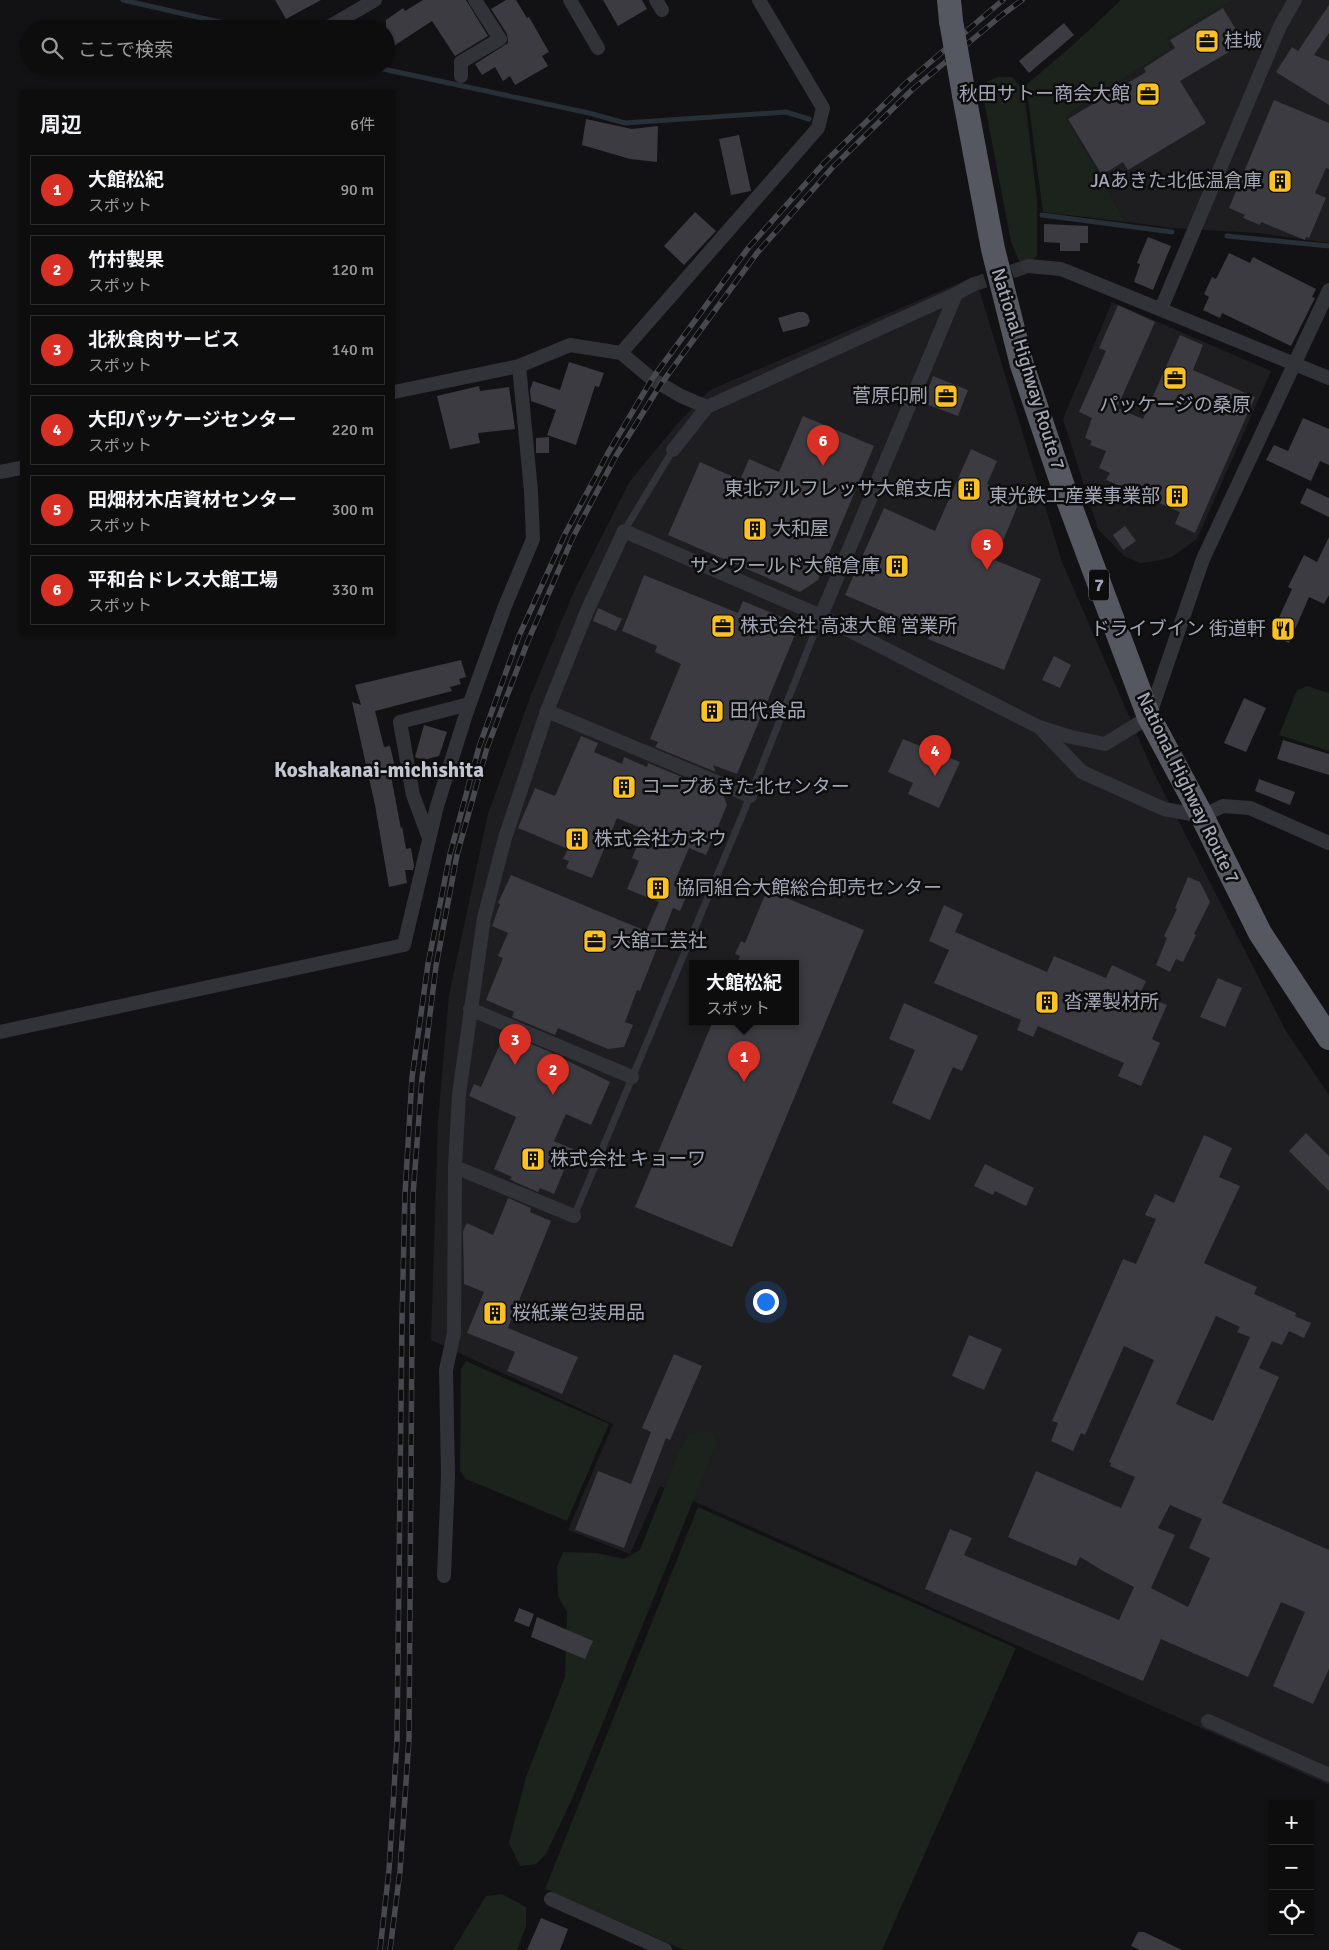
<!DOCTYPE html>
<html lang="ja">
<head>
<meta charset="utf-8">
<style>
  :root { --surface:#0e0d0e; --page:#1c1b1c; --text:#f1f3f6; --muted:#9b9c9e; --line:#2e2d2e; --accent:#d93025 }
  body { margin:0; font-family:Signika,"Noto Sans JP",sans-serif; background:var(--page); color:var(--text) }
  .controls { position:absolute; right:15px; bottom:15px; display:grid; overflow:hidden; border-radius:0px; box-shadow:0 1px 4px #0004 }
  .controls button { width:45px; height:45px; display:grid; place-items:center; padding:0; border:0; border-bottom:1px solid var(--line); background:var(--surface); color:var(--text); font:25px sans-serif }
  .you { position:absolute; left:765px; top:1301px; width:18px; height:18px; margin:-12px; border:4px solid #fff; border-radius:50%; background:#1a73e8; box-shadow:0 0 0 8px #1a73e833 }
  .badge { display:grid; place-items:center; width:32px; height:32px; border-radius:50%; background:var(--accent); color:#fff; font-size:16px; font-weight:700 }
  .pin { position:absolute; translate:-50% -41px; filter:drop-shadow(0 1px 2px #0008) }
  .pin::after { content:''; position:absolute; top:26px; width:18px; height:15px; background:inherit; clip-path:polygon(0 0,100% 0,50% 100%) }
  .popup { position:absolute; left:689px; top:960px; width:110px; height:65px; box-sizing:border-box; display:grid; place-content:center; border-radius:0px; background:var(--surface); filter:drop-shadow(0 1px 4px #0005); font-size:16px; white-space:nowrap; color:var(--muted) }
  .popup b { font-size:19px; color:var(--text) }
  .popup::after { content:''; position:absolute; left:50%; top:100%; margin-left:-10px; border:10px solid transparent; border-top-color:var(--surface) }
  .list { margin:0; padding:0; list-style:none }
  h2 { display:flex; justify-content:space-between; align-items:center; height:65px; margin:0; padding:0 20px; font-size:21px }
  h2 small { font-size:16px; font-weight:400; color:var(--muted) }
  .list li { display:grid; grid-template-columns:32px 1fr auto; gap:15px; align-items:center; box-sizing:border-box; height:70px; margin:0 10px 10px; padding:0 10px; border:1px solid var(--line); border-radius:0px }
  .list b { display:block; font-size:19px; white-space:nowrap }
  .list p { margin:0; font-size:16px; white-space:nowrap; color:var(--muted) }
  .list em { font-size:16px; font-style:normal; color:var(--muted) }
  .icon { flex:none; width:28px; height:28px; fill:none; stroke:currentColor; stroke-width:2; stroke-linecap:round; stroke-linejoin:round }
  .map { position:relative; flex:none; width:1329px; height:1950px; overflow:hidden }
  .search { position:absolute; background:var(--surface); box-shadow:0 1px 4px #0004; left:20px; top:20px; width:375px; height:55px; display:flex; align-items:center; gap:12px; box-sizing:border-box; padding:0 18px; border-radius:28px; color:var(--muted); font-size:19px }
  .panel { position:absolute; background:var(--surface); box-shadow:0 1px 4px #0004; left:20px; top:90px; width:375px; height:545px; border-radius:0px }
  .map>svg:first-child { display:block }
  .built { fill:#1e1d20; fill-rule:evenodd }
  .green { fill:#1c231d }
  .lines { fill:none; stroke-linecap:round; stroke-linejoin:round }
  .stream { stroke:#272f37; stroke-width:5 }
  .building { fill:#3c3b41; fill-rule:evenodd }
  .minor-tunnel { stroke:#2f2f33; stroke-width:14; stroke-dasharray:14 7; stroke-linecap:butt }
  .service { stroke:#323338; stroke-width:7 }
  .minor { stroke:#323338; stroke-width:14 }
  .trunk { stroke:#565861; stroke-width:24 }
  .rail-casing { stroke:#47494f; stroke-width:5.5 }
  .rail { stroke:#0d0d0e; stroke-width:4; stroke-dasharray:11; stroke-linecap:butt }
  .trunk-bridge { stroke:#565861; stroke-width:24 }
  .labels { text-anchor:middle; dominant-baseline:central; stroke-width:5; stroke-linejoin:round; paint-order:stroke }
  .shield { fill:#0d0d0e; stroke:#757883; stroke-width:1 }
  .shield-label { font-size:18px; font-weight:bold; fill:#a2a6b5 }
  .poi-label { font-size:19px; fill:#a2a6b5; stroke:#0d0d0e; text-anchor:start }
  .street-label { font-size:19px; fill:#a2a6b5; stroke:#0d0d0e }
  .quarter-label { font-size:21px; font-weight:bold; fill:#c3c6d0; stroke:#0d0d0e }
</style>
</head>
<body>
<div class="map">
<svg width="1329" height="1950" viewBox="0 0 1329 1950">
  <rect width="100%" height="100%" fill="#121113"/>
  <g class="built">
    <polygon points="1233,0 1329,0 1329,243 1257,233 1172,228 1126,222 1065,116 1171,48 1165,39"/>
    <path d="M975,276L1062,562L1152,769L1286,1031L1329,1095V1785L660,1486L630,1554L568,1530L613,1424L431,1340L438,1120L449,995L488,814L532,692L575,589L630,481L678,423L710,390ZM693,963H795V1021H693Z"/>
    <polygon points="1112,302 1271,371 1197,539 1172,557 1156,561 1140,563 1124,556 1098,529 1063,419"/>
  </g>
  <g class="green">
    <polygon points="1121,0 1233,0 1166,39 1171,48 1065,116 1126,222 1043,212 1026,85 1073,45"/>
    <polygon points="998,77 1012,77 1024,91 1037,200 1037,256 1031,261 1019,261 1011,242 982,90 988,81"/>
    <polygon points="1307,686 1329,693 1329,751 1279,735 1297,690"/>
    <polygon points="466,1361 609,1424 567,1521 466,1479 460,1471 461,1369"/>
    <polygon points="698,1432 712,1432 717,1442 572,1799 546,1854 536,1864 520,1866 509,1843 526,1777 565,1677 567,1612 558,1596 557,1567 563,1552 597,1553 624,1559 640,1550 680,1449 688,1435"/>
    <polygon points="698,1507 1016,1648 882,1950 684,1950 545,1889"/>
    <polygon points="502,1894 526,1907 526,1926 517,1950 453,1950 486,1896"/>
  </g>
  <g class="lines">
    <g class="stream">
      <polyline points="123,0 250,29"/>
      <polyline points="369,66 589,113 625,123 786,112 809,119"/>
      <polyline points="1042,215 1172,232"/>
      <polyline points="1227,236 1329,246"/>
    </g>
  </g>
  <g class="building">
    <polygon points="275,0 321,0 286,19"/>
    <polygon points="423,0 466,0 488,36 455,56 432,21 386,51 386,20 403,8 405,11"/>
    <polygon points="506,0 516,0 527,18 529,17 549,52 542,56 548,66 515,85 510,76 503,81 495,67 482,75 475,64 508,43 507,34 491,9"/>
    <polygon points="603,0 642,0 647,9 618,26"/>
    <polygon points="1329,5 1329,33 1314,55 1329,61 1329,105 1276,72 1292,47 1298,51"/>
    <polygon points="1223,8 1244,43 1180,81 1206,123 1128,170 1123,162 1102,175 1068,119 1146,72 1144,68 1175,48 1170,40"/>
    <polygon points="1064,23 1074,35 1029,73 1019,61"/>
    <polygon points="1274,100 1329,123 1329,169 1326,168 1315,193 1326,198 1309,238 1306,237 1305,240 1261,222 1260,225 1243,218 1245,215 1229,208"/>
    <polygon points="586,119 632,129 658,126 657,162 630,159 582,145"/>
    <polygon points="739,135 751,191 731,195 719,139"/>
    <polygon points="695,212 716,231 684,265 664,246"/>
    <polygon points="1044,224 1088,226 1088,243 1080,243 1080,251 1060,251 1060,243 1044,242"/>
    <polygon points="1148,237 1171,246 1153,290 1134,282 1140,264 1137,263"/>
    <polygon points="1229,253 1250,263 1253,257 1316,289 1312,297 1315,298 1291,346 1222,313 1220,318 1203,310 1209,297 1204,294 1212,277 1216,279"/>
    <polygon points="1118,305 1155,322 1117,408 1143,419 1180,335 1203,345 1193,370 1255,397 1195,533 1175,524 1180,512 1106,480 1110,473 1099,468 1106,451 1090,445 1092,441 1085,438 1092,418 1079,412 1106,351 1099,348"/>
    <polygon points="798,312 804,312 808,315 810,321 807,326 783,332 778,318"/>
    <polygon points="569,362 604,373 599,387 595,386 576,445 547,435 556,410 531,401 530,390 533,381 560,390"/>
    <polygon points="933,376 968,390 958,416 923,403"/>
    <polygon points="479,386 480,391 509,387 515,429 478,433 480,443 450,449 437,396"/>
    <polygon points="803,416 874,446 818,580 800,592 668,535 700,462 740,480 749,459 779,472"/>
    <polygon points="1303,418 1329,429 1329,465 1320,461 1311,481 1266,460 1274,445 1288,451"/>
    <polygon points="549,437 549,453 536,453 536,438"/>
    <polygon points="971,449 997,461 987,484 1014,495 1017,507 995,560 1041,579 1004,670 928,639 931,632 845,595 884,508 935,531"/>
    <polygon points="1307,488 1329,498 1329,517 1300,503"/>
    <polygon points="1125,526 1136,541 1123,550 1113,535"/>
    <polygon points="1329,537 1329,595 1324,604 1309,597 1289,643 1271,635 1292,589 1288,587 1304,555 1317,562"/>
    <polygon points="644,575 738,613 743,601 794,622 797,630 737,774 713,765 716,772 655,747 658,742 650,739 681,664 655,652 657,646 622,631"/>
    <polygon points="598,608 622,619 616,631 593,621"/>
    <polygon points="1054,656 1071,665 1060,688 1042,680"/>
    <polygon points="461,660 466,677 459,679 461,684 450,687 452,691 375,711 384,747 390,746 395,767 389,765 401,829 402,826 406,849 411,848 414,866 413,870 405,870 407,883 389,887 375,805 352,702 361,705 355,685"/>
    <polygon points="1244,698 1266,708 1246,752 1224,743"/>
    <polygon points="424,725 447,732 439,756 424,760 415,757"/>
    <polygon points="581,736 598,743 594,752 622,764 624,757 647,767 648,763 723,794 727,805 706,855 689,848 675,881 690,888 680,911 673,908 640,991 637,990 625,1022 633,1025 624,1047 608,1049 558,1028 555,1035 512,1017 514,1012 486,1000 503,958 498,956 508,933 492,926 500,904 498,903 511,875 646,931 659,902 627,889 639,861 632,858 644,829 617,818 592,878 566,868 569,861 563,859 568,849 518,828 535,788 555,796"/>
    <polygon points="903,739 960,762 939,808 908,794 913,783 888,772"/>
    <polygon points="1283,740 1329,754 1329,775 1277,759"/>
    <polygon points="1259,779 1295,792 1290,805 1255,791"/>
    <polygon points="1188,877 1200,882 1210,902 1194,934 1196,935 1183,962 1176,959 1170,972 1156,965 1167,938 1164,936 1177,909 1175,908"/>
    <polygon points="767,890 864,930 732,1247 635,1207 713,1021 795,1021 795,963 737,963 740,956 735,954 741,941 745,943"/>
    <polygon points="944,905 963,914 955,932 1047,972 1054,956 1106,978 1112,965 1146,981 1140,994 1167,1005 1152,1039 1160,1043 1141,1086 1118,1076 1124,1063 1038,1026 1033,1037 1017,1030 1021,1020 934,983 949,950 929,941"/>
    <polygon points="1218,978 1242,988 1225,1027 1200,1017"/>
    <polygon points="904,1003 978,1036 962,1071 953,1067 930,1120 892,1103 915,1050 889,1039"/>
    <polygon points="505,1033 548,1051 610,1082 591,1125 566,1114 554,1141 573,1149 554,1194 540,1188 538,1192 515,1182 510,1179 512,1177 494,1169 516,1117 469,1096 474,1084 481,1087"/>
    <polygon points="1306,1133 1329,1156 1329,1191 1289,1151"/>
    <path d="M1204,1135L1232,1148L1219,1177L1240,1186L1204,1263L1257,1287L1254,1294L1296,1313L1295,1316L1311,1323L1304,1338L1289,1331L1282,1345L1272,1341L1259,1368L1279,1377L1222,1503L1329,1550V1669L1313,1704L1273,1686L1305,1612L1281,1602L1248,1677L1161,1639L1143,1681L925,1589L950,1529L972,1538L964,1555L1119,1620L1134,1587L1103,1571L1080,1557L1076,1566L1008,1537L1036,1471L1121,1508L1135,1477L1110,1466L1111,1463L1109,1462L1154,1360L1124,1346L1085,1435L1081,1433L1073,1451L1051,1441L1058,1423L1052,1421L1123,1259L1136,1264L1156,1219L1145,1215L1155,1194L1174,1203ZM1216,1316L1240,1327L1237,1332L1250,1337L1213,1421L1176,1404ZM1170,1505L1202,1519L1189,1548L1210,1558L1188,1607L1151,1588L1175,1535L1158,1528Z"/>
    <polygon points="985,1164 1034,1188 1026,1206 995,1191 993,1195 974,1186"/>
    <polygon points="508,1198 531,1208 530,1212 551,1221 508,1328 578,1357 562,1394 507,1371 515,1352 467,1333 484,1292 464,1284 463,1231 467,1223 493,1235"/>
    <polygon points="969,1335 1002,1349 984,1390 952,1376"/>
    <polygon points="674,1354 702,1366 670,1440 666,1438 624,1548 575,1530 598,1471 631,1484 651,1432 642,1428"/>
    <polygon points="519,1608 534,1614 529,1627 514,1621"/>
    <polygon points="537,1617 593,1641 585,1659 531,1637"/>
    <polygon points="541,1918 568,1929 560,1950 527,1950"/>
    <polygon points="1138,1932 1144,1932 1182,1950 1140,1950 1131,1946"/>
  </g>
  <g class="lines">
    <polyline class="minor-tunnel" points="972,285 1028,266"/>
    <g class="service">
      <polyline points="624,531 673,450"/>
      <polyline points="574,1216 742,816 821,616"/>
    </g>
    <g class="minor">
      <polyline points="570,0 598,48"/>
      <polyline points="656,0 662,10"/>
      <polyline points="325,29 375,0"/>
      <polyline points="461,76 461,62 500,39 475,0"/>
      <polyline points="1028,266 1061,269 1329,378"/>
      <polyline points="1161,309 1280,26 1295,0"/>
      <polyline points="621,353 818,128 823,108 759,0"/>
      <polyline points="394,392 519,366 570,345 621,353 652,379 681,396 707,407"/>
      <polyline points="673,450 707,407 956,294 972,285"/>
      <polyline points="0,472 21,468"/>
      <polyline points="821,616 956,294"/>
      <polyline points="547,711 750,796"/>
      <polyline points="1040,728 1082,772 1164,809 1202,816 1223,806 1250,808 1329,843"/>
      <polyline points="429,838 413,795 400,722 469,704"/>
      <polyline points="470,1009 632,1077"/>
      <polyline points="0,1032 404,945 437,806 467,711 505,606 533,539 531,491 519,366"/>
      <polyline points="455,1167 574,1216"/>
      <polyline points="444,1576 448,1475 446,1370 454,1333 455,1167 459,1094 484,918 505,838 547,711 587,611 624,531 821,616 1039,727 1071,737 1105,744 1149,717 1203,559 1329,290"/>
      <polyline points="1208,1721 1329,1775"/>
      <polyline points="551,1899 665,1950"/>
    </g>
    <g class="trunk">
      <polyline points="949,0 951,21"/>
      <polyline points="964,95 993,249 1022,365 1065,492 1149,717 1202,816 1260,933 1329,1038"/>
    </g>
    <g class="rail-casing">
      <g id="rail">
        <polyline points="380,1950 389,1870 397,1741 402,1320 405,1194 412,1078 428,964 450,854 479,747 519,636 565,534 608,453 652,379 749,247 824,163 907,82 1003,0"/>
        <polyline points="390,1950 400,1871 409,1738 413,1195 422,1078 436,966 457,855 487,748 528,641 573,537 616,456 661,384 757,253 833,167 913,89 1002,15 1022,0"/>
      </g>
    </g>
    <use href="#rail" class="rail"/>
    <polyline class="trunk-bridge" points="951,21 964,95"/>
  </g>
  <defs>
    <g id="office-square" transform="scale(1.25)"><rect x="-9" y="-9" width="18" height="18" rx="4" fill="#fbc222" stroke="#0d0d0e"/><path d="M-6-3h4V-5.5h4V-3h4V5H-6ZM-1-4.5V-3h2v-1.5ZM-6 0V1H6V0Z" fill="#111"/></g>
    <g id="building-square" transform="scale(1.25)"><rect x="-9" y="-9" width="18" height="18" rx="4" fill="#fbc222" stroke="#0d0d0e"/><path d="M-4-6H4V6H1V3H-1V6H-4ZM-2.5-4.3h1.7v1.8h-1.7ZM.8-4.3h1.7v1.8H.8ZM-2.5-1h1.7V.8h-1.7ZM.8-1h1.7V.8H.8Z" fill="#111"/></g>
    <g id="restaurant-square" transform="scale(1.25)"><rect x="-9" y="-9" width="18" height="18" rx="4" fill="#fbc222" stroke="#0d0d0e"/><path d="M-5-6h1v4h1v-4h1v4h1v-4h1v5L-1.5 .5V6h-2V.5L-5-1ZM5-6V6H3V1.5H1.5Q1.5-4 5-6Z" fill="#111"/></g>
  </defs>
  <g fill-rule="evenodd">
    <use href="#office-square" x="1207" y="41"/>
    <use href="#office-square" x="1148" y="94"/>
    <use href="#building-square" x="1280" y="181"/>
    <use href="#office-square" x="1175" y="378"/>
    <use href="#office-square" x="946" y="396"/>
    <use href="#building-square" x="969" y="489"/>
    <use href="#building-square" x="1177" y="496"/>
    <use href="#building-square" x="755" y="529"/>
    <use href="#building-square" x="897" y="566"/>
    <use href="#office-square" x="723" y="626"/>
    <use href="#restaurant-square" x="1283" y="629"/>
    <use href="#building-square" x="712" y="711"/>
    <use href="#building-square" x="624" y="787"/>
    <use href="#building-square" x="577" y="839"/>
    <use href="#building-square" x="658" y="888"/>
    <use href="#office-square" x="595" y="941"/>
    <use href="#building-square" x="1047" y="1002"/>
    <use href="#building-square" x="533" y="1159"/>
    <use href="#building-square" x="495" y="1313"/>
  </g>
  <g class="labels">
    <rect class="shield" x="1089" y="569.5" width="20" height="31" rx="4"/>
    <g class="shield-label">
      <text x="1099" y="585">7</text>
    </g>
    <g class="poi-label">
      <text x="1224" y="41">桂城</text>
      <text x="1130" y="94" text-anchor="end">秋田サトー商会大館</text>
      <text x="1262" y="181" text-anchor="end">JAあきた北低温倉庫</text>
      <text x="928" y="396" text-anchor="end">菅原印刷</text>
      <text x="1175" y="405" text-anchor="middle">パッケージの桑原</text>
      <text x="952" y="489" text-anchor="end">東北アルフレッサ大館支店</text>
      <text x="1160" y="496" text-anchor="end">東光鉄工産業事業部</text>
      <text x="772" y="529">大和屋</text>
      <text x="880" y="566" text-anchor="end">サンワールド大館倉庫</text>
      <text x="740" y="626">株式会社 高速大館 営業所</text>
      <text x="1266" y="629" text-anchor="end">ドライブイン 街道軒</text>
      <text x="730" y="711">田代食品</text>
      <text x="642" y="787">コープあきた北センター</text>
      <text x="594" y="839">株式会社カネウ</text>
      <text x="676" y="888">協同組合大館総合卸売センター</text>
      <text x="612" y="941">大舘工芸社</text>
      <text x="1064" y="1002">沓澤製材所</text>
      <text x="550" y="1159">株式会社 キョーワ</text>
      <text x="512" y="1313">桜紙業包装用品</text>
    </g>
    <g class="street-label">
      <text transform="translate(1028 369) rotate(73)">National Highway Route 7</text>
      <text transform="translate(1188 788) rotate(64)">National Highway Route 7</text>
    </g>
    <g class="quarter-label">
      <text x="379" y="770">Koshakanai-michishita</text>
    </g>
  </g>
</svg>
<div class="controls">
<button>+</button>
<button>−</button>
<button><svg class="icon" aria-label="locate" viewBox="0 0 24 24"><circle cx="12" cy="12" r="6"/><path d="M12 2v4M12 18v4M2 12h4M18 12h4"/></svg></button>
</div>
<div class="you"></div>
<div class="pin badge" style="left:744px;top:1082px">1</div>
<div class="popup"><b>大館松紀</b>スポット</div>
<div class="pin badge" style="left:553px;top:1095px">2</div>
<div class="pin badge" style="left:515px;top:1065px">3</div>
<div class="pin badge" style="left:935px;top:776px">4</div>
<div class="pin badge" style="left:987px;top:570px">5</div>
<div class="pin badge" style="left:823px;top:466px">6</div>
<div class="search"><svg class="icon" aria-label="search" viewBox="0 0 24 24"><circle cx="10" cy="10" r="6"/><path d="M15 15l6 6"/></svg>ここで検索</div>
<section class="panel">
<h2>周辺<small>6件</small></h2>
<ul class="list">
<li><span class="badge">1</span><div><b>大館松紀</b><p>スポット</p></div><em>90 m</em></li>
<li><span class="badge">2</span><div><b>竹村製果</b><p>スポット</p></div><em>120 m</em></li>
<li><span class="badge">3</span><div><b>北秋食肉サービス</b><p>スポット</p></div><em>140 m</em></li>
<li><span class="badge">4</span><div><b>大印パッケージセンター</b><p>スポット</p></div><em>220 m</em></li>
<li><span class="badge">5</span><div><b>田畑材木店資材センター</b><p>スポット</p></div><em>300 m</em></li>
<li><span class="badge">6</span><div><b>平和台ドレス大館工場</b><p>スポット</p></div><em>330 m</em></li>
</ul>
</section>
</div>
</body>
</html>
